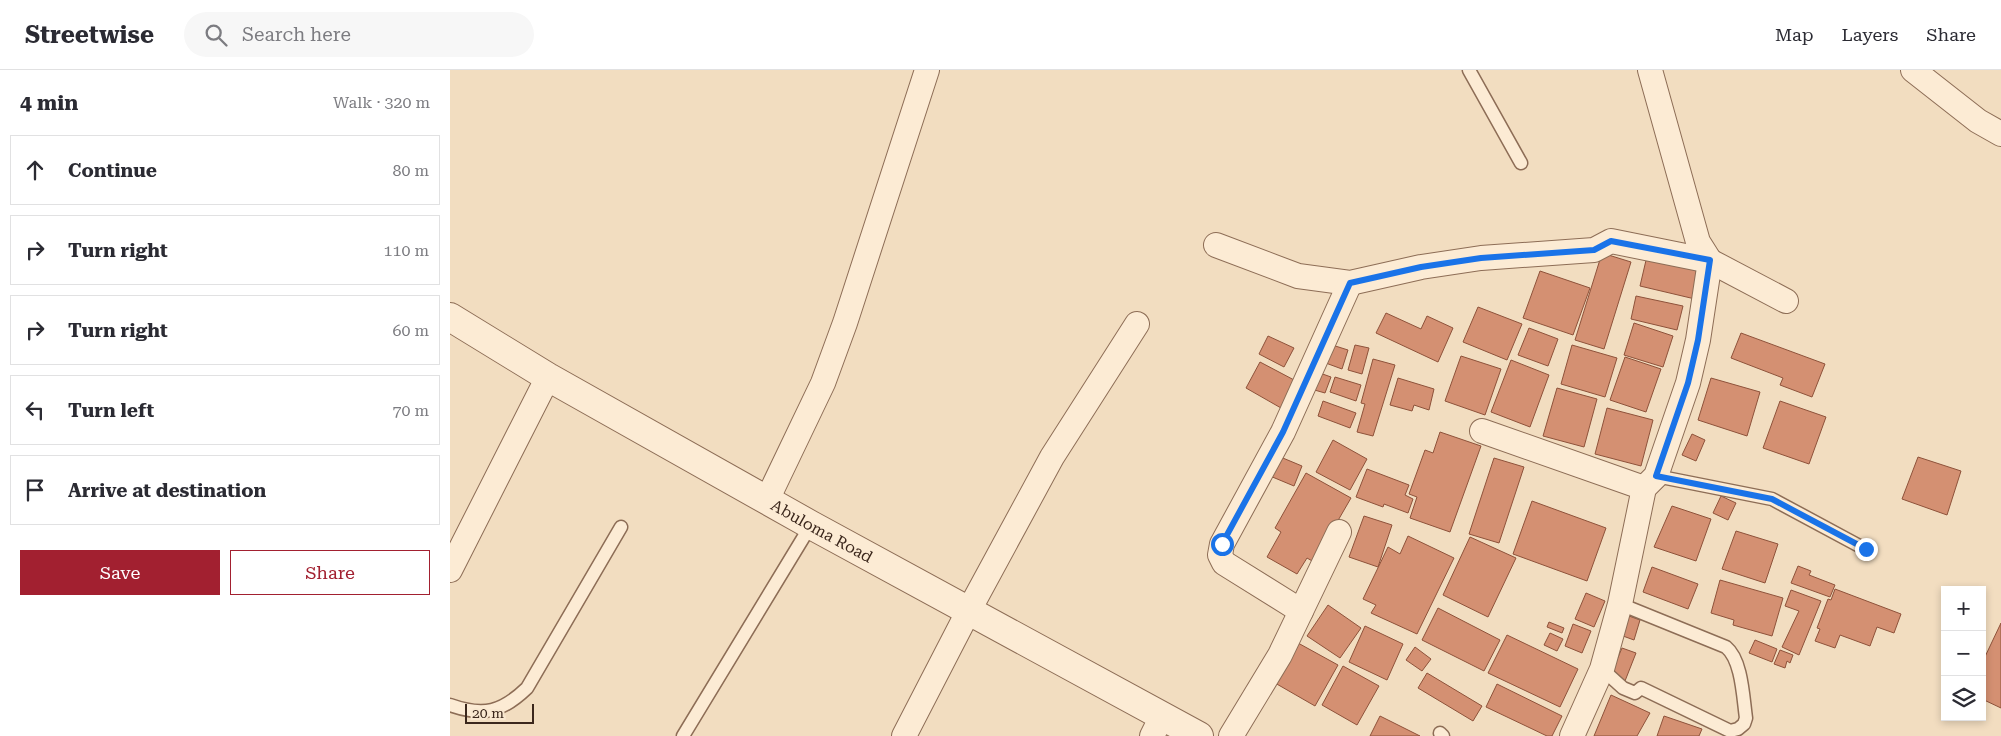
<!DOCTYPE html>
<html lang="en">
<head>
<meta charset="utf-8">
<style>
  :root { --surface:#fff; --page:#f7f7f7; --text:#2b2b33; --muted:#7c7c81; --line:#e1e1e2; --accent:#a22030 }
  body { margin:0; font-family:"Roboto Serif",serif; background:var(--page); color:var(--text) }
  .controls { position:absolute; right:15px; bottom:15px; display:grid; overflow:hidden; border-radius:0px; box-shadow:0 2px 8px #0003 }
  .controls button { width:45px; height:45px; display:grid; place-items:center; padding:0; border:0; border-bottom:1px solid var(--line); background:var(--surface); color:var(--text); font:25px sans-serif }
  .scale { position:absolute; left:15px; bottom:12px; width:69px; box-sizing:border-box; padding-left:5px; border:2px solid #3b271c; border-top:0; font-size:14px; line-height:18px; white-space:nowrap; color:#3b271c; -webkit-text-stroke:4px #f9e8d0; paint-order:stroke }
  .stop { position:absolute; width:15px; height:15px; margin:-11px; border:4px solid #1a73e8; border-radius:50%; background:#fff }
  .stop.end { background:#1a73e8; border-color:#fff; box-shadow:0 1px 5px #0008 }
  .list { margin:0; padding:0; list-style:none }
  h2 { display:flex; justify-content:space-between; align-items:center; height:65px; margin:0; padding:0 20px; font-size:21px }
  h2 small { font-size:16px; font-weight:400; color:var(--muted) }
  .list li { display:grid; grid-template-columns:32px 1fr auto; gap:15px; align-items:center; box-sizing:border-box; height:70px; margin:0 10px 10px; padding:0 10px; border:1px solid var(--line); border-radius:0px }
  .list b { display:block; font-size:19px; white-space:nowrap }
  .list em { font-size:16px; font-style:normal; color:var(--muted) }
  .actions { display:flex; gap:10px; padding:15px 20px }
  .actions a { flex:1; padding:11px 0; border:1px solid var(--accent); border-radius:0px; text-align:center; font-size:18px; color:var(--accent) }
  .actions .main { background:var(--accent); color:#fff }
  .icon { flex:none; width:28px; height:28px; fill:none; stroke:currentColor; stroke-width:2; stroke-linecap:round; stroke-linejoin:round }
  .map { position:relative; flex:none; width:1551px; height:666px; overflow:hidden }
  header { display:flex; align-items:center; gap:30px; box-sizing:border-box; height:70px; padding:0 25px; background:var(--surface); border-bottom:1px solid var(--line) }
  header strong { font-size:24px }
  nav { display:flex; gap:28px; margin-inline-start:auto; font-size:18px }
  .search { width:350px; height:45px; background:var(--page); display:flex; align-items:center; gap:12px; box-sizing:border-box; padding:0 18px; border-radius:28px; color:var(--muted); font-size:19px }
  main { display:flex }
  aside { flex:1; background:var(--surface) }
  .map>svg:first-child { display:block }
  .building { fill:#d49072; stroke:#8e523a }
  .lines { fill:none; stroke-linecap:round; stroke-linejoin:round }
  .service-casing { stroke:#8d6d56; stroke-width:15 }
  .minor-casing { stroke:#8d6d56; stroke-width:26 }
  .tertiary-casing { stroke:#8d6d56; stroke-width:30 }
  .service { stroke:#fcebd4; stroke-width:12 }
  .minor { stroke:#fcebd4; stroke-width:24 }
  .tertiary { stroke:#fcebd4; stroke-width:28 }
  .route { stroke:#1a73e8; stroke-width:6 }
  .labels { text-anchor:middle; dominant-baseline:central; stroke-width:4; stroke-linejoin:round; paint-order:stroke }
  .street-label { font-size:16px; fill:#3b271c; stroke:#f9e8d0 }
</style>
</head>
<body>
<header>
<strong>Streetwise</strong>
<div class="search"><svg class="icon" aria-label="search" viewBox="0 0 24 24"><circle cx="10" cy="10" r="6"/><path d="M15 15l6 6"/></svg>Search here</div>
<nav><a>Map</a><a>Layers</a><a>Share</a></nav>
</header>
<main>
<aside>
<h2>4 min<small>Walk · 320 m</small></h2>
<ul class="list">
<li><svg class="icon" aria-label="ahead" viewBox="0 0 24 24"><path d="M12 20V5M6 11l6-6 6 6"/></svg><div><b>Continue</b></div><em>80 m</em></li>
<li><svg class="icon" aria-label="right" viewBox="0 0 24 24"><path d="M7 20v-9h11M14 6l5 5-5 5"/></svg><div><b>Turn right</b></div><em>110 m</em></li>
<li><svg class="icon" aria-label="right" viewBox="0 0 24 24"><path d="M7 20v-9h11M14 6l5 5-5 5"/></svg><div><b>Turn right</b></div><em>60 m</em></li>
<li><svg class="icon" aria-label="left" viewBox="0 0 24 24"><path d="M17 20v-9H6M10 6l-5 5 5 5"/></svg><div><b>Turn left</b></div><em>70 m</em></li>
<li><svg class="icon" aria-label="arrive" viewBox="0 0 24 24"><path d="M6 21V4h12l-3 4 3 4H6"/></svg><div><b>Arrive at destination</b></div></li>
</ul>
<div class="actions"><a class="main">Save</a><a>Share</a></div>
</aside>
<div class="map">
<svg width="1551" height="666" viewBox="0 0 1551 666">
  <rect width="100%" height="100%" fill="#f2ddc0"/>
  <g class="building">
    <polygon points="1152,183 1181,192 1154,279 1125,270"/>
    <polygon points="1197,186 1252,199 1245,229 1190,216"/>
    <polygon points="1090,201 1140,218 1123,265 1073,248"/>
    <polygon points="1186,226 1233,236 1227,260 1181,249"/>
    <polygon points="1028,237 1072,254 1057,290 1013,272"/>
    <polygon points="936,243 971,259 977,246 1003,258 988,292 926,263"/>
    <polygon points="1184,253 1223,266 1213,297 1174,285"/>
    <polygon points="1079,258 1108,269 1098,296 1068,285"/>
    <polygon points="1291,263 1375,294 1362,327 1330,315 1333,308 1281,288"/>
    <polygon points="818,266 844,278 834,297 809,284"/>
    <polygon points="879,274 898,280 892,299 873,292"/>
    <polygon points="905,275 919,278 912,304 898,300"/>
    <polygon points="1122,275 1167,288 1155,327 1111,314"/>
    <polygon points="1011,286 1051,299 1035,345 995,331"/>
    <polygon points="1175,287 1211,299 1196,342 1160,330"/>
    <polygon points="923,289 945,295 923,366 907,362 915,334 911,333"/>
    <polygon points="1061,290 1099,305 1080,357 1041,342"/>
    <polygon points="810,292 846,311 831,338 796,318"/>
    <polygon points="867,302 881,307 875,323 861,319"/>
    <polygon points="885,307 911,315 906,331 880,322"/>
    <polygon points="948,308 984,319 979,340 964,335 962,341 940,335"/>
    <polygon points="1261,308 1310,322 1297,366 1248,350"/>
    <polygon points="1107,318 1147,329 1134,377 1093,366"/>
    <polygon points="873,331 906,343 900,358 868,346"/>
    <polygon points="1330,331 1376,347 1359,394 1313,378"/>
    <polygon points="1157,338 1203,350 1191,396 1145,384"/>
    <polygon points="990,362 1031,376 1000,462 960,448 967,427 959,424 975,380 983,383"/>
    <polygon points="1242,364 1255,370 1246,391 1232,385"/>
    <polygon points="883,370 917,389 900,420 866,402"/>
    <polygon points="828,386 852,396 844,416 820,406"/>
    <polygon points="1468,387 1511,401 1497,445 1452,429"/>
    <polygon points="1044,388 1074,397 1049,473 1019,464"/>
    <polygon points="917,399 959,415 955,425 963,429 958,443 934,434 933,437 906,427"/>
    <polygon points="856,403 901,428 864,492 857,488 847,504 817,487 831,462 825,458"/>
    <polygon points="1271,426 1286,433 1278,450 1263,443"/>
    <polygon points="1082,431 1156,458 1137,511 1063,484"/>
    <polygon points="1222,436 1261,449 1246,491 1204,477"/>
    <polygon points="914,446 942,455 928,497 899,487"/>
    <polygon points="1286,461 1328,474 1315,513 1272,499"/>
    <polygon points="958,466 1004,488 967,564 921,543 926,535 913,529 938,477 950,484"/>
    <polygon points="1020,467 1066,488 1038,547 993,525"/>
    <polygon points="1348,496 1361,501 1359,505 1385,515 1380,527 1341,513"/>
    <polygon points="1202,497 1248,514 1238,539 1193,522"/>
    <polygon points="1270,510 1333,528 1322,566 1283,555 1284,550 1261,543"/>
    <polygon points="1385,519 1451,544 1444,563 1427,557 1420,576 1390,565 1385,578 1365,571 1370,559 1367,558 1378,529 1381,530"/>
    <polygon points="1341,520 1371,531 1349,585 1332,577 1349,541 1335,536"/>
    <polygon points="1136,523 1155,531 1144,557 1125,549"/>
    <polygon points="878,535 911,558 890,588 857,566"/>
    <polygon points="988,538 1050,570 1034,601 972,570"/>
    <polygon points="1179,546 1190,550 1184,570 1173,566"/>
    <polygon points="1099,552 1114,558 1112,563 1097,557"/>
    <polygon points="1551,553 1551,638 1532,629 1532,593"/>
    <polygon points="1123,554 1141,561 1132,583 1115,576"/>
    <polygon points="915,556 953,574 937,610 899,592"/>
    <polygon points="1100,563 1113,569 1107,581 1094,575"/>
    <polygon points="1057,565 1128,599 1110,637 1038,603"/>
    <polygon points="1305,570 1327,579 1322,592 1299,583"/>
    <polygon points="848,573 888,595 865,636 825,613"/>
    <polygon points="965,577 981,589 972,601 956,590"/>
    <polygon points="1172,578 1186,583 1175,611 1160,606"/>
    <polygon points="1330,580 1343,585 1340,593 1337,591 1335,598 1324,594"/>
    <polygon points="893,596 929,616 907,655 872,635"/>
    <polygon points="977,603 1032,636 1023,651 968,618"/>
    <polygon points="1047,614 1112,646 1102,666 1097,666 1036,637"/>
    <polygon points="1161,625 1200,643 1187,666 1144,666"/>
    <polygon points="930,646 970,666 920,666"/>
    <polygon points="1214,646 1252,659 1249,666 1207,666"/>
  </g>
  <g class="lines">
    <g class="service-casing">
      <g id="service">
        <polyline points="1019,0 1071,93"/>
        <polyline points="1206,406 1322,429 1415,479"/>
        <path d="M1152,599L1173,618L1185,623L1191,618L1280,661L1288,659L1294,654L1296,648C1293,627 1292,590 1276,577L1170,534"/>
        <path d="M0,635C34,647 52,642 77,618L171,457"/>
        <polyline points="990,663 993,666"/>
        <polyline points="233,666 361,455"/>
      </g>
    </g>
    <g class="minor-casing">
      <g id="minor">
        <polyline points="1463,0 1528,51 1551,64"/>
        <polyline points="766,175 848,206 900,213 971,197 1031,188 1144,180 1161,171 1260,191 1336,231"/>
        <polyline points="1032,361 1194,418"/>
        <polyline points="317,430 373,313 395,253 477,0"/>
        <polyline points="0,500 98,307"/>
        <polyline points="851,541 774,493 770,485 772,474 833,362 900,213"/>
        <polyline points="454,666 518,542 602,387 687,254"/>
        <polyline points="702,666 712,646"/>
        <polyline points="781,666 830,585 889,462"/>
        <polyline points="1122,666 1152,599 1170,534 1194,418 1206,406 1238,313 1248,270 1260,191 1248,172 1200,0"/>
      </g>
    </g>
    <g class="tertiary-casing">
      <g id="tertiary">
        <path id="s1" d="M0,247L98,307L361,455L749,666"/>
      </g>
    </g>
    <use href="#service" class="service"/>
    <use href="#minor" class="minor"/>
    <use href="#tertiary" class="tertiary"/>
  </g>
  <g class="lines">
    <polyline class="route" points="772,474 833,362 900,213 971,197 1031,188 1144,180 1161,171 1260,190 1248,270 1238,313 1206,406 1322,429 1416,479"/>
  </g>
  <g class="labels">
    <g class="street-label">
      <text stroke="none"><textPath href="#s1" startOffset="429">Abuloma Road</textPath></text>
    </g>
  </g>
</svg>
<div class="controls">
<button>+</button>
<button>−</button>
<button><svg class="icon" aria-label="layers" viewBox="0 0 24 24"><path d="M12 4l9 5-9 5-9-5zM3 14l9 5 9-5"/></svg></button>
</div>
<div class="scale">20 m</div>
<div class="stop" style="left:772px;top:474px"></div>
<div class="stop end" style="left:1416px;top:479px"></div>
</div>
</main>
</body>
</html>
